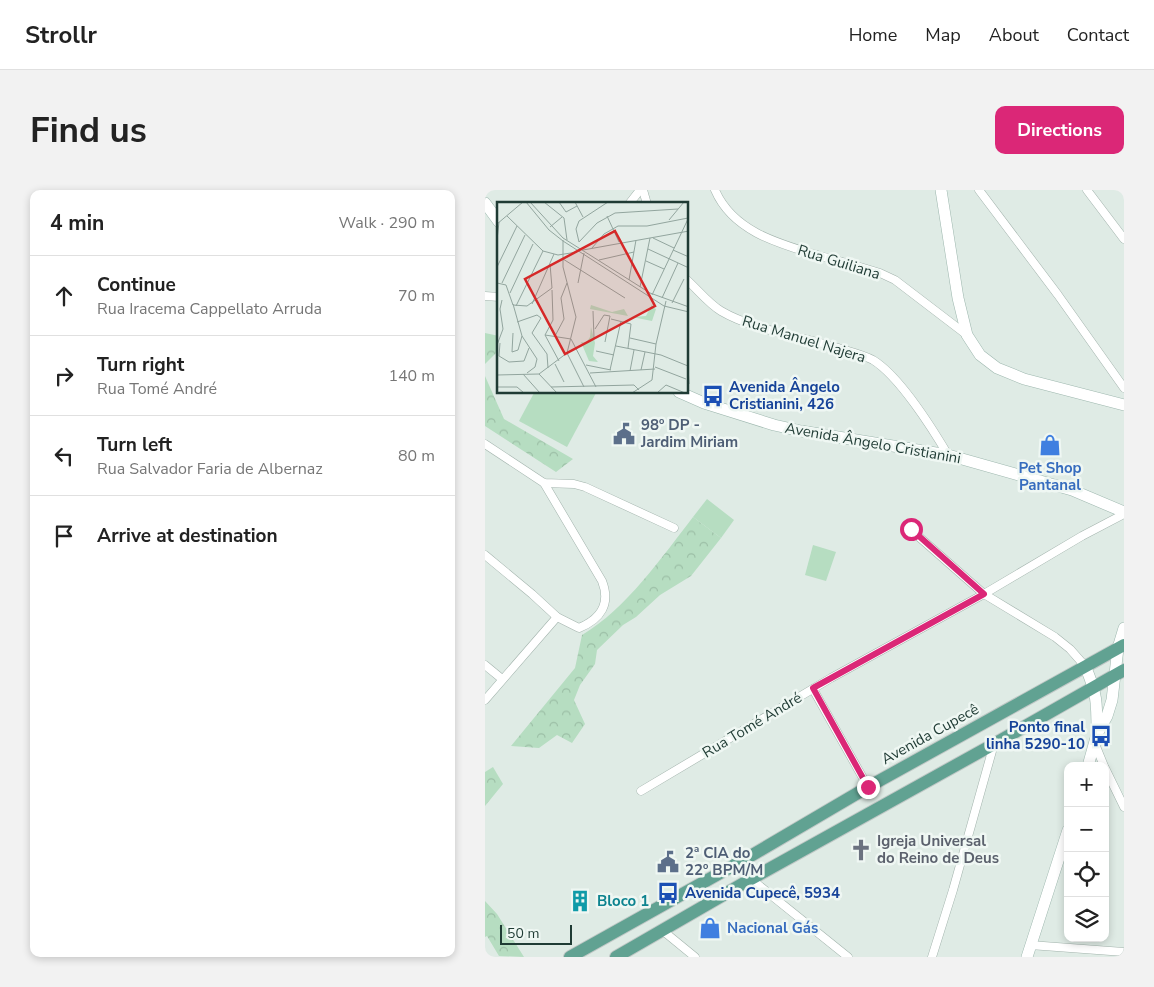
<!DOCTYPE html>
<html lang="en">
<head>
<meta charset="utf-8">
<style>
  :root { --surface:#fff; --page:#f2f2f2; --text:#222; --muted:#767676; --line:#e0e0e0; --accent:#db2777 }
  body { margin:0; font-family:"Nunito Sans",sans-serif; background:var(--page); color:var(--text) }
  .controls { position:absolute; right:15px; bottom:15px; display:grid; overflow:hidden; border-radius:10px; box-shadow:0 2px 8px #0003 }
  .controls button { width:45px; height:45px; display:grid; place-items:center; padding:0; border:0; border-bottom:1px solid var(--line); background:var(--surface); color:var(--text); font:25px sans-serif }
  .scale { position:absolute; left:15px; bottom:12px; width:72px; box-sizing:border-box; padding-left:5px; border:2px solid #1f3b34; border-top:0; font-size:14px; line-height:18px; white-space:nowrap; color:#1f3b34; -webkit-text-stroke:4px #eff7f3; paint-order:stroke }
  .stop { position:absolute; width:15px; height:15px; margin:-11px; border:4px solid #db2777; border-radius:50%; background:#fff }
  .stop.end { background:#db2777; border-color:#fff; box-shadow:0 1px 5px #0008 }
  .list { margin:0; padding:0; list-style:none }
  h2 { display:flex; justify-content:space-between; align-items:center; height:65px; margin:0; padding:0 20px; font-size:21px }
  h2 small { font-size:16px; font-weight:400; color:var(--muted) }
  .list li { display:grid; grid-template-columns:32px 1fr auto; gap:15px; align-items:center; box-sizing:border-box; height:80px; padding:0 20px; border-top:1px solid var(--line) }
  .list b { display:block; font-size:19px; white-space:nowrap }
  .list p { margin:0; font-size:16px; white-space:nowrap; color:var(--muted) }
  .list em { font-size:16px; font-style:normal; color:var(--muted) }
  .icon { flex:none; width:28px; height:28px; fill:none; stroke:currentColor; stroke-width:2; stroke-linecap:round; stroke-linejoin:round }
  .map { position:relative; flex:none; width:639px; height:767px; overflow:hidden; border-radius:10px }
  header { display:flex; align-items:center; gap:30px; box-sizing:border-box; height:70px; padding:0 25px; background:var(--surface); border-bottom:1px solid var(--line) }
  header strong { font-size:24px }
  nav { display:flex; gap:28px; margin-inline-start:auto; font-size:18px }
  .intro { display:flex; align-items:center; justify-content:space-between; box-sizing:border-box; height:120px; padding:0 30px }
  h1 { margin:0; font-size:35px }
  .button { padding:12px 22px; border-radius:10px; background:var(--accent); color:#fff; font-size:18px; font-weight:700 }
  main { display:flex; gap:30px; padding:0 30px }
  aside { flex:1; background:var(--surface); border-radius:10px; box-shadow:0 2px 8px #0003 }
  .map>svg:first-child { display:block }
  .forest { fill:url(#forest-crowns) }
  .pitch { fill:#b6ddc1 }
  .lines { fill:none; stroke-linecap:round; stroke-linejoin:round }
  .street-casing { stroke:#a2b3ac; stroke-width:9 }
  .secondary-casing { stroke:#9db7ae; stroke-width:12 }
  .primary-casing { stroke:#c0c8c6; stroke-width:14 }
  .street { stroke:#fff; stroke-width:8 }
  .secondary { stroke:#fff; stroke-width:11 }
  .primary { stroke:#61a292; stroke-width:12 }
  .route { stroke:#db2777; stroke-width:6 }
  .labels { text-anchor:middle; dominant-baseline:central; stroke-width:5; stroke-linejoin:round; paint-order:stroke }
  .street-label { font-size:15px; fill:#1f3b34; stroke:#eff7f3 }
  .transit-label { font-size:15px; font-weight:bold; fill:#164399; stroke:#eff7f3; text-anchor:start }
  .service-label { font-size:15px; font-weight:bold; fill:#4e5e75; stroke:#eff7f3; text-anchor:start }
  .shop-label { font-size:15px; font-weight:bold; fill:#366cbe; stroke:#eff7f3 }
  .worship-label { font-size:15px; font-weight:bold; fill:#5b616d; stroke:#eff7f3; text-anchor:start }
  .culture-label { font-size:15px; font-weight:bold; fill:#0d838f; stroke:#eff7f3; text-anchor:start }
  .inset-road { fill:none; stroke:#92a59e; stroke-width:1 }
  .view { fill:#d62828; fill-opacity:0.15; stroke:#d62828; stroke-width:2.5 }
  .inset-edge { fill:none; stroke:#1f3b34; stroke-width:2.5 }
</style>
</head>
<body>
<header>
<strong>Strollr</strong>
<nav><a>Home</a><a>Map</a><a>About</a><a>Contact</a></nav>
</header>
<div class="intro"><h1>Find us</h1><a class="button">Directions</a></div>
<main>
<aside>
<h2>4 min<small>Walk · 290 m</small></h2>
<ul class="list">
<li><svg class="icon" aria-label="ahead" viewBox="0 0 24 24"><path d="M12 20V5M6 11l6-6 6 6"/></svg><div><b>Continue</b><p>Rua Iracema Cappellato Arruda</p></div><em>70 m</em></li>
<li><svg class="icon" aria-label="right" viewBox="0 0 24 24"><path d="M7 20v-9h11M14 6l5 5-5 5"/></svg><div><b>Turn right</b><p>Rua Tomé André</p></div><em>140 m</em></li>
<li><svg class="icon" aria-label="left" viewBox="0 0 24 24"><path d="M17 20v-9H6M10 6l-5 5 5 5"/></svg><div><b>Turn left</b><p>Rua Salvador Faria de Albernaz</p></div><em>80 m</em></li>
<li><svg class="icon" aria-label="arrive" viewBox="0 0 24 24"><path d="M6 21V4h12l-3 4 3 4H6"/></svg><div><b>Arrive at destination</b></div></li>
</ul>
</aside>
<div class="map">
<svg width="639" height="767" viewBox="0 0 639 767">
  <defs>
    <pattern id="forest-crowns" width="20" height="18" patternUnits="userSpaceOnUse" patternTransform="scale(1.25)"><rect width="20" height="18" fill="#b6ddc1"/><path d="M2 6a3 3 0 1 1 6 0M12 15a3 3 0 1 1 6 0" fill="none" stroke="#9cbfa6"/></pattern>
  </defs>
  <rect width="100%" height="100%" fill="#dfebe5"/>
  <g class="forest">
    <polygon points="0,143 14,146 14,160 0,174"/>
    <polygon points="0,186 19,229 88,269 71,282 0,236"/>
    <path d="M208,327L236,348L206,386L175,405L151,427L138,435L112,460L110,474L95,495L89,510L100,534L87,553L72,545L54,558L26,556L90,478L97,445C141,419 177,367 208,327Z"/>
    <polygon points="8,577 18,594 0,616 0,582"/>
    <polygon points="0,711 12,724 39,767 14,766 2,746 0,747"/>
  </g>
  <g class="pitch">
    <polygon points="49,203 111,203 82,257 34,231"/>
    <polygon points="222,309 249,330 236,348 208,327"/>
    <polygon points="328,355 351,362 341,391 320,385"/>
  </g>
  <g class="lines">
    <g class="street-casing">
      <g id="street">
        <polyline points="158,0 162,14"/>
        <path d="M230,0C248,42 295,54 335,66C355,71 375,77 395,83L410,90L482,145"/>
        <polyline points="494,0 573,105 639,198"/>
        <polyline points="602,0 639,49"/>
        <polyline points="144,14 155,0"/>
        <path d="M202,90C213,100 224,114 236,121C268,140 319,147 356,159C366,162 378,165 388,170C414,186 447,238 463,265"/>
        <polyline points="0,106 14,107"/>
        <polyline points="0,254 59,293 89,294 100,297 189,338"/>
        <polyline points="425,339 499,404 570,447 585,459 600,476"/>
        <path d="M0,365L47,404L72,427L94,438C116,429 126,414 117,391L59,293"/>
        <polyline points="0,475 17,489"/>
        <polyline points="328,499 383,597"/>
        <polyline points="0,510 72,427"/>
        <polyline points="610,554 619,576"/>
        <polyline points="620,578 639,617"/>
        <polyline points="156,601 346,488 499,404 597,346 639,324"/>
        <polyline points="266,689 363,767"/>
        <polyline points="177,740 210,767"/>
        <polyline points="545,755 639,762"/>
        <polyline points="447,767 468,700 509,554"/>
      </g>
    </g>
    <g class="secondary-casing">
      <g id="secondary">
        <polyline points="456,0 473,108 482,145 495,165 512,178 539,189 639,215"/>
        <polyline points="0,13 14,32"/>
        <polyline points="194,202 219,213 289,235 316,241 463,265 587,300 639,322"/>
        <path d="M600,476C612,503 612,513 612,542"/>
        <polyline points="603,576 612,544 622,526 627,510 633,458 639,438"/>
        <polyline points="542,767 583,640"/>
      </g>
    </g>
    <g class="primary-casing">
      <g id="primary">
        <polyline points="85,767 269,664 383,597 639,455"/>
        <polyline points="131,767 266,689 509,554 639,480"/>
      </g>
    </g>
    <use href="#street" class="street"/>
    <use href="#secondary" class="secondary"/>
    <use href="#primary" class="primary"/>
  </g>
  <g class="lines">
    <polyline class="route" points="383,597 328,498 499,404 426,339"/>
  </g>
  <defs>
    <g id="bus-bare" transform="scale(1.725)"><path d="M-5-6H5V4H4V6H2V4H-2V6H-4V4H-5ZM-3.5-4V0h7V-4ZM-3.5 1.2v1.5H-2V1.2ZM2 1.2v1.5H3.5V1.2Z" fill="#1a4fb4" stroke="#eff7f3" stroke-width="2.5" paint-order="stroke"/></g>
    <g id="civic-bare" transform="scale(1.725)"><path d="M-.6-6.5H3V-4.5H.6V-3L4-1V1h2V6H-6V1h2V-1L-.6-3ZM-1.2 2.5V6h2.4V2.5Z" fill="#5c6f8a" stroke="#eff7f3" stroke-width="2.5" paint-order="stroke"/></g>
    <g id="shop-bare" transform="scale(1.725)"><path d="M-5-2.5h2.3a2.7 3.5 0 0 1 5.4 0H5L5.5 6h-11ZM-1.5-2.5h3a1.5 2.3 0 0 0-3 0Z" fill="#3f7fe0" stroke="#eff7f3" stroke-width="2.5" paint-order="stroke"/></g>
    <g id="church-bare" transform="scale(1.725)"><path d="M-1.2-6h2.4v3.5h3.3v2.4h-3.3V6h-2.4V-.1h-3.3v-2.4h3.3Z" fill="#6b7280" stroke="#eff7f3" stroke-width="2.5" paint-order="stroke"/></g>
    <g id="building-bare" transform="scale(1.725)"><path d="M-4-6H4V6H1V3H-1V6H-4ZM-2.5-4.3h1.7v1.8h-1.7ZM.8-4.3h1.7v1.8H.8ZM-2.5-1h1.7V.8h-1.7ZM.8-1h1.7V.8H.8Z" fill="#0f9aa8" stroke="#eff7f3" stroke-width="2.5" paint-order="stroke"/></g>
  </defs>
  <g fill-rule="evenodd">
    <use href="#bus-bare" x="228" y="206"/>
    <use href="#civic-bare" x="139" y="244"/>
    <use href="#shop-bare" x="565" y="255"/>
    <use href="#bus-bare" x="616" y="546"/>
    <use href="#church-bare" x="376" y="660"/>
    <use href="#civic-bare" x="183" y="672"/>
    <use href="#bus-bare" x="183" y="703"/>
    <use href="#building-bare" x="95" y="711"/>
    <use href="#shop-bare" x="225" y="738"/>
  </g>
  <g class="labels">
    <g class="street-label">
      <text transform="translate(354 72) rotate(17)">Rua Guiliana</text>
      <text transform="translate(319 149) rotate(17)">Rua Manuel Najera</text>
      <text transform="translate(388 253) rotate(10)">Avenida Ângelo Cristianini</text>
      <text transform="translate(267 535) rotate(-31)">Rua Tomé André</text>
      <text transform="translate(445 544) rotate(-29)">Avenida Cupecê</text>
    </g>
    <g class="transit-label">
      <text x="244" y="197">Avenida Ângelo<tspan x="244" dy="17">Cristianini, 426</tspan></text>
      <text x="600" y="537" text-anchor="end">Ponto final<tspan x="600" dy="17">linha 5290-10</tspan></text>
      <text x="200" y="703">Avenida Cupecê, 5934</text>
    </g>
    <g class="service-label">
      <text x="156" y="235">98º DP -<tspan x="156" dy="17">Jardim Miriam</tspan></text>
      <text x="200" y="663">2ª CIA do<tspan x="200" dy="17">22º BPM/M</tspan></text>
    </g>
    <g class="shop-label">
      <text x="565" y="278">Pet Shop<tspan x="565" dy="17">Pantanal</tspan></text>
      <text x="242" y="738" text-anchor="start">Nacional Gás</text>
    </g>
    <g class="worship-label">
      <text x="392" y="651">Igreja Universal<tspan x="392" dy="17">do Reino de Deus</tspan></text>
    </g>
    <g class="culture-label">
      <text x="112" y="711">Bloco 1</text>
    </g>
  </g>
  <g transform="translate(12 12)">
    <rect width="191" height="191" fill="#dfebe5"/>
    <path d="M156,100L155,105L159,107L155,119L135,115L149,114ZM94,103L115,110L127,107L131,114L93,107ZM94,125L98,141L96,154L101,160L92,159L84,140L89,141L93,135Z" fill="#b6ddc1"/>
    <path class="inset-road" d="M29,0L52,28L66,39L167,104L192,110M33,0L66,36L153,91L192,105M47,0L67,16L70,38M62,0L69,10L80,4M78,0L86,15M10,14L46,49L61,53L80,50M110,14L122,40M172,18L187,0M0,22L26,0M53,25L65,15M156,36L177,46M0,38L2,20M82,40L100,21L118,11L181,7M82,40L79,27L82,19L111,0M95,46L107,32L121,24H150L191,16M151,47L192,66M86,48L192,29M176,48L192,55M66,57L128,96M102,58L137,50M149,59L167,67M0,65L20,24M132,78L139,38M0,81L9,83L16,103L30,104L55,86L53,62M5,81L28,33M81,81L87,51M143,85L153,36M55,88L56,118L48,133L62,159M13,91L36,42M155,93L191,17M165,96L181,61M175,101L187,77M16,102L25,134L40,157L38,165L30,171M35,102L57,52M19,104L46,49M96,109L97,136M114,117L134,122L131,146M20,120L40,113L44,116L35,131L50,152L51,166M98,127L107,113L113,114L108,140M16,131L15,150L21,148L25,134M48,133L74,137M58,134L67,117L64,96L70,81M133,136L159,142M74,137L99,185M3,141L2,154L12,160L27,159L32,146M0,143L6,127L3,107L5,98M119,144L164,153L191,164M99,149L117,153M70,151L87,185M58,162L67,180M89,163L114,168M191,164L192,182M158,165L189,177M113,168L124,119M144,168L148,150M133,169L137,148M93,171L158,167M26,172L43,191M42,172L60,191M0,173L42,172L70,151L79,115L66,65V38M0,185H20L27,191M54,185L137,183L142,188M135,191L155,178L159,142L169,99M160,191L169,183L188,191"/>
    <path class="view" d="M118,29L158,104L68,152L28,77Z"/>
    <rect width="191" height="191" class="inset-edge"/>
  </g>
</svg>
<div class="controls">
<button>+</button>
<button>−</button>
<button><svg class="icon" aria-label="locate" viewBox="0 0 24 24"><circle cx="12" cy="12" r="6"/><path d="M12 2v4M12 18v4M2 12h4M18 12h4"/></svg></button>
<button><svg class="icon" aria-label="layers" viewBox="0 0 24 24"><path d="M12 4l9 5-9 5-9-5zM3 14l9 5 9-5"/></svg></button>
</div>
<div class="scale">50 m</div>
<div class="stop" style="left:426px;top:339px"></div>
<div class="stop end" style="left:383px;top:597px"></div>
</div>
</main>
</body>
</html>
